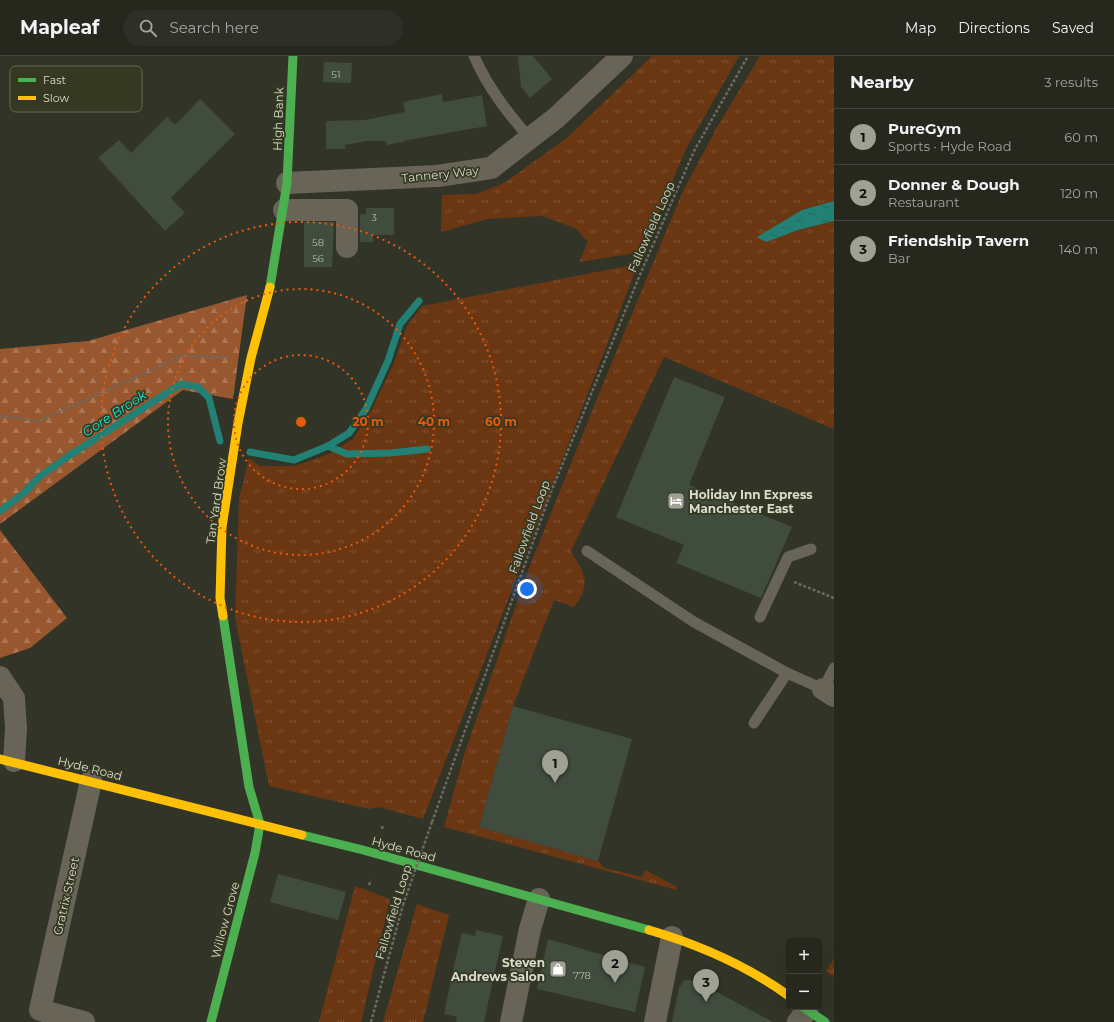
<!DOCTYPE html>
<html lang="en">
<head>
<meta charset="utf-8">
<style>
  :root { --surface:#26271d; --page:#2e2f26; --text:#f1f3f6; --muted:#a4a5a4; --line:#42443b; --accent:#9fa194 }
  body { margin:0; font-family:Montserrat,sans-serif; background:var(--page); color:var(--text) }
  .controls { position:absolute; right:12px; bottom:12px; display:grid; overflow:hidden; border-radius:6px; box-shadow:0 4px 16px #0002 }
  .controls button { width:36px; height:36px; display:grid; place-items:center; padding:0; border:0; border-bottom:1px solid var(--line); background:var(--surface); color:var(--text); font:20px sans-serif }
  .you { position:absolute; left:527px; top:533px; width:14px; height:14px; margin:-10px; border:3px solid #fff; border-radius:50%; background:#1a73e8; box-shadow:0 0 0 6px #1a73e833 }
  .badge { display:grid; place-items:center; width:26px; height:26px; border-radius:50%; background:var(--accent); color:#111; font-size:13px; font-weight:700 }
  .pin { position:absolute; translate:-50% -33px; filter:drop-shadow(0 1px 2px #0008) }
  .pin::after { content:''; position:absolute; top:21px; width:14px; height:12px; background:inherit; clip-path:polygon(0 0,100% 0,50% 100%) }
  .list { margin:0; padding:0; list-style:none }
  h2 { display:flex; justify-content:space-between; align-items:center; height:52px; margin:0; padding:0 16px; font-size:17px }
  h2 small { font-size:13px; font-weight:400; color:var(--muted) }
  .list li { display:grid; grid-template-columns:26px 1fr auto; gap:12px; align-items:center; box-sizing:border-box; height:56px; padding:0 16px; border-top:1px solid var(--line) }
  .list b { display:block; font-size:15px; white-space:nowrap }
  .list p { margin:0; font-size:13px; white-space:nowrap; color:var(--muted) }
  .list em { font-size:13px; font-style:normal; color:var(--muted) }
  .icon { flex:none; width:22px; height:22px; fill:none; stroke:currentColor; stroke-width:2; stroke-linecap:round; stroke-linejoin:round }
  .map { position:relative; flex:none; width:834px; height:966px; overflow:hidden }
  header { display:flex; align-items:center; gap:24px; box-sizing:border-box; height:56px; padding:0 20px; background:var(--surface); border-bottom:1px solid var(--line) }
  header strong { font-size:19px }
  nav { display:flex; gap:22px; margin-inline-start:auto; font-size:14px }
  .search { width:280px; height:36px; background:var(--page); display:flex; align-items:center; gap:10px; box-sizing:border-box; padding:0 14px; border-radius:22px; color:var(--muted); font-size:15px }
  main { display:flex }
  aside { flex:1; background:var(--surface) }
  .map>svg:first-child { display:block }
  .grass { fill:url(#grass-tufts) }
  .forest { fill:url(#forest-firs) }
  .water { fill:url(#water-ripples) }
  .lines { fill:none; stroke-linecap:round; stroke-linejoin:round }
  .stream { stroke:#228075; stroke-width:7 }
  .building { fill:#404c3e }
  .path { stroke:#6d6a61; stroke-width:2.5; stroke-dasharray:3 2; stroke-linecap:butt }
  .lane { stroke:#686458; stroke-width:11 }
  .street { stroke:#686458; stroke-width:22 }
  .fast { stroke:#4caf50; stroke-width:9 }
  .slow { stroke:#ffc107; stroke-width:9 }
  .path-bridge { stroke:#6d6a61; stroke-width:2.5; stroke-dasharray:3 2; stroke-linecap:butt }
  .ring { fill:none; stroke:#e8590c; stroke-width:2; stroke-dasharray:2 4 }
  .labels { text-anchor:middle; dominant-baseline:central; stroke-width:3.5; stroke-linejoin:round; paint-order:stroke }
  .number-label { font-size:10px; fill:#b3b8aa }
  .street-label { font-size:12px; fill:#d9dcce; stroke:#353922 }
  .poi-label { font-size:12px; font-weight:bold; fill:#d9dcce; stroke:#353922; text-anchor:start }
  .water-label { font-size:13px; font-style:italic; fill:#16e6d2; stroke:#353922 }
  .key { fill:#353922; stroke:#666a56; stroke-width:1 }
  .key-label { font-size:11px; fill:#d9dcce }
  .centre { fill:#e8590c; stroke:#353922; stroke-width:2 }
  .ring-label { font-size:12px; text-anchor:middle; font-weight:bold; fill:#e8590c; stroke:#353922; stroke-width:3.5; stroke-linejoin:round; paint-order:stroke }
</style>
</head>
<body>
<header>
<strong>Mapleaf</strong>
<div class="search"><svg class="icon" aria-label="search" viewBox="0 0 24 24"><circle cx="10" cy="10" r="6"/><path d="M15 15l6 6"/></svg>Search here</div>
<nav><a>Map</a><a>Directions</a><a>Saved</a></nav>
</header>
<main>
<div class="map">
<svg width="834" height="966" viewBox="0 0 834 966">
  <defs>
    <pattern id="grass-tufts" width="24" height="20" patternUnits="userSpaceOnUse"><rect width="24" height="20" fill="#6a3712"/><path d="M3 7l-1-3M5 7V3M7 7l1-3M15 17l-1-3M17 17v-4M19 17l1-3" fill="none" stroke="#7f5333"/></pattern>
    <pattern id="forest-firs" width="22" height="20" patternUnits="userSpaceOnUse"><rect width="22" height="20" fill="#98572e"/><path d="M5 1l3.5 6h-7zM16 11l3.5 6h-7z" fill="#aa7655"/></pattern>
    <pattern id="water-ripples" width="26" height="14" patternUnits="userSpaceOnUse"><rect width="26" height="14" fill="#228075"/><path d="M2 4q2-2 4 0t4 0M15 11q2-2 4 0t4 0" fill="none" stroke="#2e675f"/></pattern>
  </defs>
  <rect width="100%" height="100%" fill="#323427"/>
  <g class="grass">
    <polygon points="652,0 739,0 686,93 642,196 579,206 588,186 575,172 542,160 487,163 441,176 442,139 476,138 504,127 568,81"/>
    <path d="M760,0H834V145L802,154L766,186L798,174L834,165V373L664,301L571,495C585,519 592,526 574,551L554,544L513,650L479,771L598,805L604,812L642,821L645,814L677,831V834L444,771L464,699L527,517L603,328L682,137L716,73Z"/>
    <polygon points="638,208 423,763 379,751 369,753 269,730 235,562 239,443 249,402 260,410 295,410 329,398 353,383 372,353 394,307 407,270 422,250"/>
    <polygon points="355,830 390,843 361,966 319,966"/>
    <polygon points="417,848 449,859 423,966 383,966"/>
    <polygon points="834,903 834,921 826,915"/>
  </g>
  <g class="forest">
    <polygon points="247,239 233,343 183,334 0,468 0,293 88,285"/>
    <polygon points="0,474 67,562 30,592 0,602"/>
  </g>
  <polygon class="water" points="834,145 834,165 798,174 766,186 757,181 802,154"/>
  <g class="lines">
    <g class="stream">
      <polyline points="328,390 347,398 391,397 427,393"/>
      <polyline points="250,396 294,404 328,390 349,377 366,353 388,305 400,268 419,245"/>
      <polyline points="0,455 24,437 39,421 70,399 181,328 198,331 209,342 220,385"/>
    </g>
  </g>
  <g class="building">
    <polygon points="518,0 533,0 552,23 530,42 521,31"/>
    <polygon points="324,6 352,7 351,27 323,26"/>
    <polygon points="442,38 443,46 482,39 487,70 403,85 403,86 386,89 386,85 367,85 345,89 345,93 326,93 326,65 364,64 405,56 403,46"/>
    <polygon points="200,43 235,78 171,142 185,157 165,175 98,102 119,84 131,97 167,61 175,69"/>
    <polygon points="366,152 394,152 394,179 373,179 373,186 360,186 360,158 366,158"/>
    <polygon points="304,166 334,166 332,211 304,211"/>
    <polygon points="674,321 725,341 689,429 792,471 761,542 676,507 684,489 616,461"/>
    <polygon points="513,650 632,683 598,805 479,771"/>
    <polygon points="278,818 346,836 338,864 270,846"/>
    <polygon points="476,874 503,880 496,911 484,966 456,966 457,961 444,958 455,905 462,877 475,880"/>
    <polygon points="548,883 645,911 635,956 537,933"/>
    <polygon points="684,924 690,924 702,928 773,966 672,966 679,932"/>
  </g>
  <g class="lines">
    <g class="path">
      <polyline points="0,360 39,365 182,300 229,301"/>
      <polyline points="794,526 834,542"/>
      <polyline points="432,766 551,436 639,221 694,95 748,0"/>
      <polyline points="382,773 383,768"/>
      <polyline points="369,829 371,824"/>
      <polyline points="371,966 403,849"/>
    </g>
    <g class="lane">
      <path d="M474,0C488,32 508,57 530,83"/>
      <polyline points="587,495 694,566 787,617"/>
      <polyline points="760,561 788,501 811,493"/>
      <polyline points="754,667 787,617 823,633 834,612"/>
    </g>
    <g class="street">
      <polyline points="287,127 437,120 491,112 556,62 622,0"/>
      <polyline points="284,154 347,154 347,191"/>
      <polyline points="0,621 14,642 16,672 14,705"/>
      <polyline points="823,633 834,640"/>
      <polyline points="84,966 40,954 91,725"/>
      <polyline points="511,966 530,873 539,843"/>
      <polyline points="655,966 672,881"/>
      <polyline points="798,966 807,954"/>
    </g>
    <g class="fast">
      <polyline points="270,231 287,127 293,0"/>
      <polyline points="302,779 363,794 649,874"/>
      <polyline points="803,951 825,966"/>
      <polyline points="211,966 255,797 260,768 249,731 223,560"/>
    </g>
    <g class="slow">
      <polyline points="223,560 220,542 222,471 238,367 251,302 270,231"/>
      <polyline points="0,703 302,779"/>
      <path d="M649,874C700,889 746,909 789,940"/>
    </g>
    <polyline class="path-bridge" points="403,849 432,766"/>
  </g>
  <g class="ring">
    <circle cx="301" cy="366" r="67"/>
    <circle cx="301" cy="366" r="133"/>
    <circle cx="301" cy="366" r="200"/>
  </g>
  <defs>
    <g id="hotel-square" transform="scale(0.9)"><rect x="-9" y="-9" width="18" height="18" rx="4" fill="#9fa194" stroke="#353922"/><path d="M-6-4.5h1.5V1H6V5H4.5V3h-9V5H-6ZM-4 0a1.8 1.8 0 1 1 3.6 0ZM.5 0V-2.5h3Q6-2.5 6 0Z" fill="#fff"/></g>
    <g id="shop-square" transform="scale(0.9)"><rect x="-9" y="-9" width="18" height="18" rx="4" fill="#9fa194" stroke="#353922"/><path d="M-5-2.5h2.3a2.7 3.5 0 0 1 5.4 0H5L5.5 6h-11ZM-1.5-2.5h3a1.5 2.3 0 0 0-3 0Z" fill="#fff"/></g>
  </defs>
  <g fill-rule="evenodd">
    <use href="#hotel-square" x="676" y="445"/>
    <use href="#shop-square" x="558" y="913"/>
  </g>
  <g class="labels">
    <g class="number-label">
      <text x="336" y="18">51</text>
      <text x="374" y="161">3</text>
      <text x="318" y="186">58</text>
      <text x="318" y="202">56</text>
      <text x="582" y="919">778</text>
    </g>
    <g class="street-label">
      <text transform="translate(278 63) rotate(-88)">High Bank</text>
      <text transform="translate(440 118) rotate(-6)">Tannery Way</text>
      <text transform="translate(651 171) rotate(-66)">Fallowfield Loop</text>
      <text transform="translate(216 445) rotate(-82)">Tan Yard Brow</text>
      <text transform="translate(529 471) rotate(-70)">Fallowfield Loop</text>
      <text transform="translate(90 712) rotate(14)">Hyde Road</text>
      <text transform="translate(404 793) rotate(15)">Hyde Road</text>
      <text transform="translate(66 840) rotate(-77)">Gratrix Street</text>
      <text transform="translate(393 856) rotate(-73)">Fallowfield Loop</text>
      <text transform="translate(225 864) rotate(-75)">Willow Grove</text>
    </g>
    <g class="poi-label">
      <text x="689" y="438">Holiday Inn Express<tspan x="689" dy="14">Manchester East</tspan></text>
      <text x="545" y="906" text-anchor="end">Steven<tspan x="545" dy="14">Andrews Salon</tspan></text>
    </g>
    <g class="water-label">
      <text transform="translate(114 357) rotate(-33)">Gore Brook</text>
    </g>
  </g>
  <rect x="10" y="10" width="132" height="46" rx="6" class="key"/>
  <rect x="18" y="22" width="18" height="4" fill="#4caf50"/>
  <rect x="18" y="40" width="18" height="4" fill="#ffc107"/>
  <g class="key-label">
    <text x="43" y="28">Fast</text>
    <text x="43" y="46">Slow</text>
  </g>
  <circle cx="301" cy="366" r="6" class="centre"/>
  <g class="ring-label">
    <text x="368" y="370">20 m</text>
    <text x="434" y="370">40 m</text>
    <text x="501" y="370">60 m</text>
  </g>
</svg>
<div class="controls">
<button>+</button>
<button>−</button>
</div>
<div class="you"></div>
<div class="pin badge" style="left:555px;top:727px">1</div>
<div class="pin badge" style="left:615px;top:927px">2</div>
<div class="pin badge" style="left:706px;top:946px">3</div>
</div>
<aside>
<h2>Nearby<small>3 results</small></h2>
<ul class="list">
<li><span class="badge">1</span><div><b>PureGym</b><p>Sports · Hyde Road</p></div><em>60 m</em></li>
<li><span class="badge">2</span><div><b>Donner &amp; Dough</b><p>Restaurant</p></div><em>120 m</em></li>
<li><span class="badge">3</span><div><b>Friendship Tavern</b><p>Bar</p></div><em>140 m</em></li>
</ul>
</aside>
</main>
</body>
</html>
